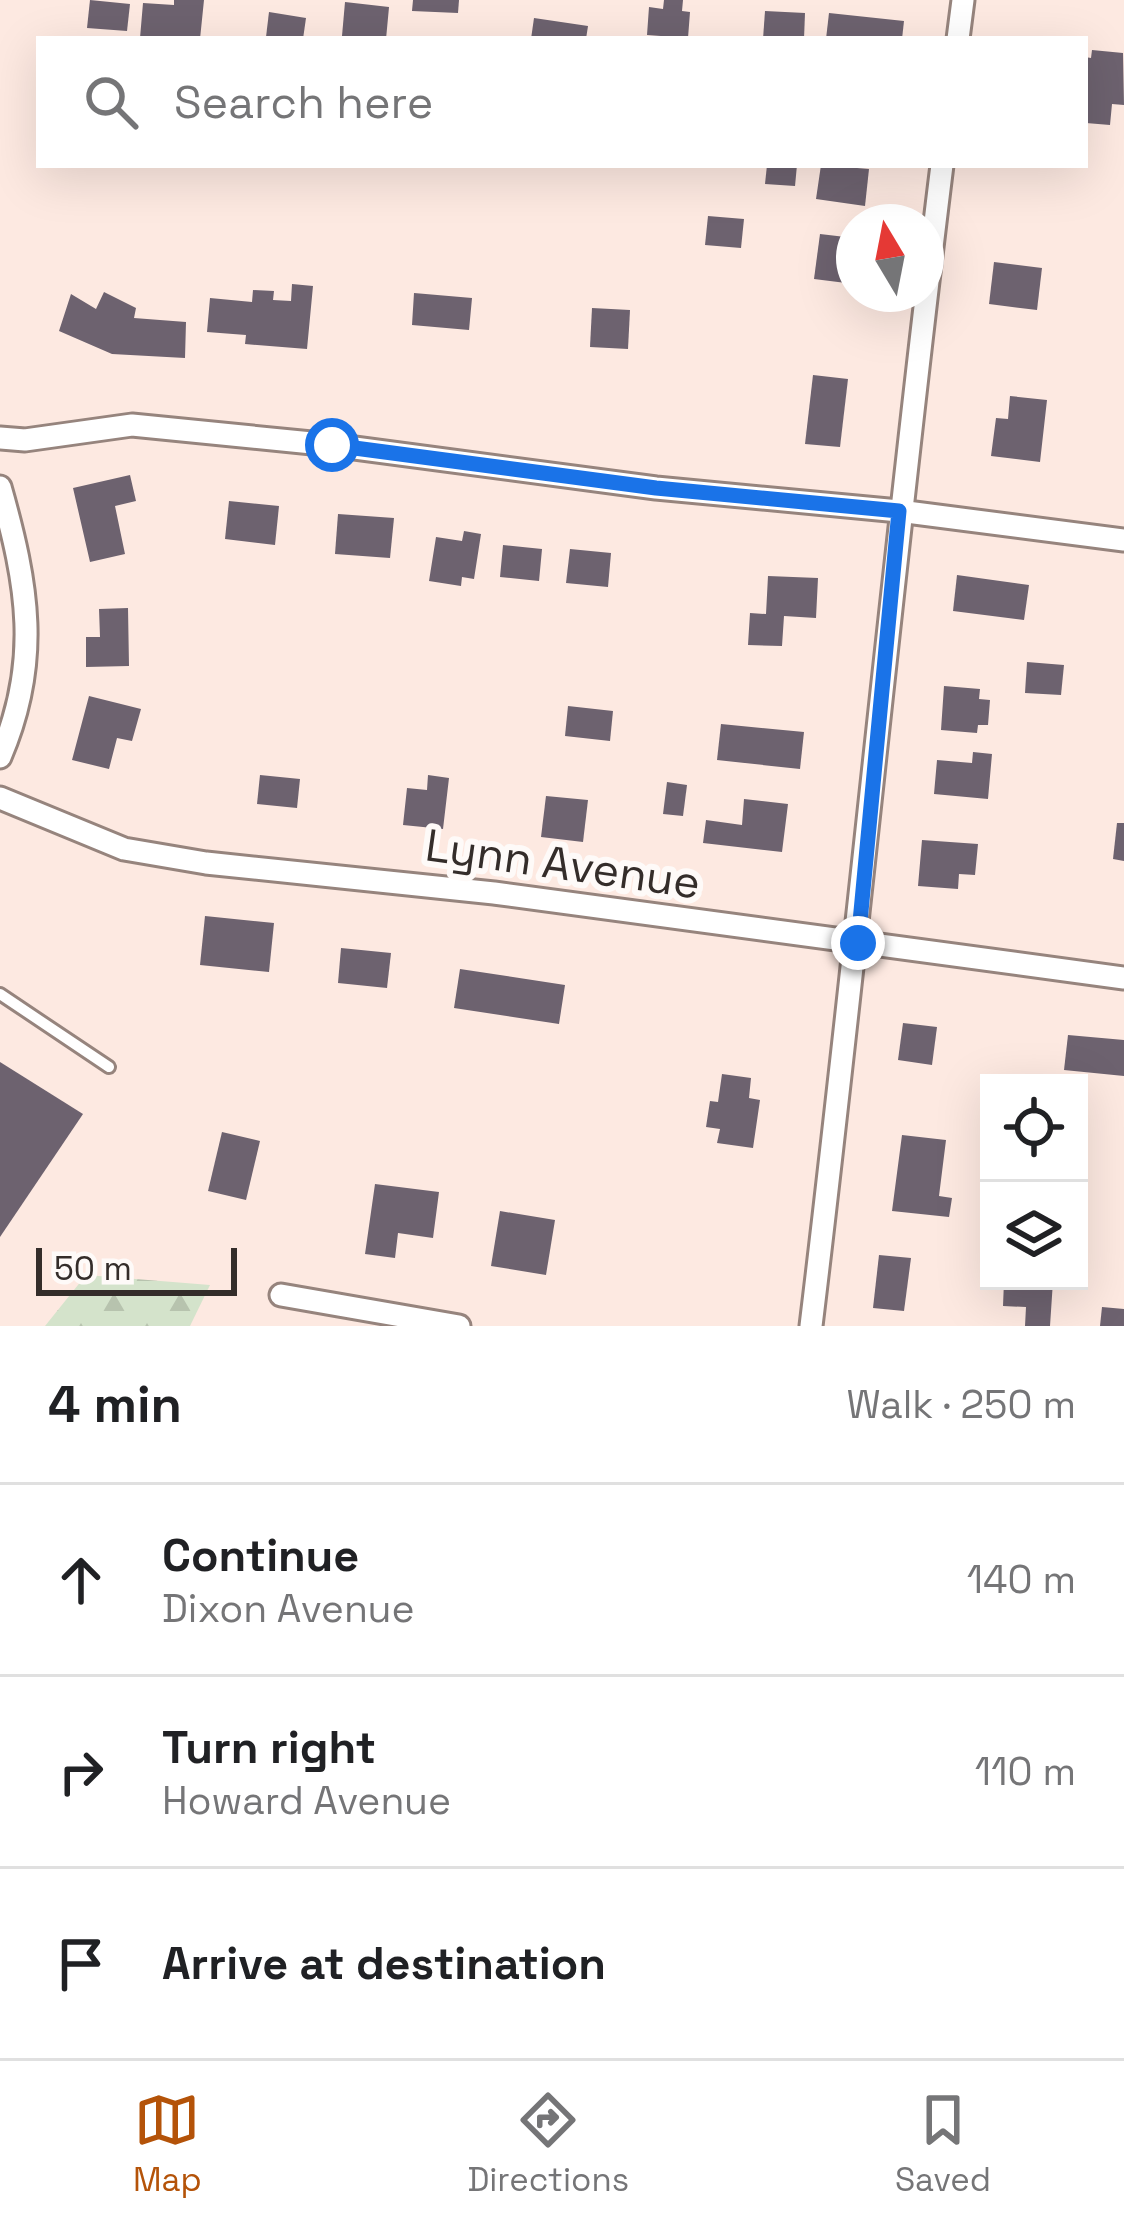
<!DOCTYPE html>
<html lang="en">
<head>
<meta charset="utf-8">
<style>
  :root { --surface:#fff; --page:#f2f2f2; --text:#202124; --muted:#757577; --line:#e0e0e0; --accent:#b45309 }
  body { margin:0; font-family:"Space Grotesk",sans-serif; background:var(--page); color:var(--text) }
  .controls { position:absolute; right:36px; bottom:36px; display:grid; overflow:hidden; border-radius:0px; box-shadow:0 12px 48px #0002 }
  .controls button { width:108px; height:108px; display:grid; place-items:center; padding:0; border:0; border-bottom:3px solid var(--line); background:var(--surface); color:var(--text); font:60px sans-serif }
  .compass { position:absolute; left:836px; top:204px; width:108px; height:108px; border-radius:50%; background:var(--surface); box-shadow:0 12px 48px #0002; rotate:350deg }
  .scale { position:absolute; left:36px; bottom:30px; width:201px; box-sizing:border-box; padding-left:12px; border:6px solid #342d2a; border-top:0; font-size:33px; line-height:42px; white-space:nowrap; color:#342d2a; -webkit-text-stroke:9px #fefaf8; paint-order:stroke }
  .stop { position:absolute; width:36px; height:36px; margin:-27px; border:9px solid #1a73e8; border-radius:50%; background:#fff }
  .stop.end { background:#1a73e8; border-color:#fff; box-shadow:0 3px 12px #0008 }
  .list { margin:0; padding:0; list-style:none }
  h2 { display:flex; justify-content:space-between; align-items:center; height:156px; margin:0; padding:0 48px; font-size:51px }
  h2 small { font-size:39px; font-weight:400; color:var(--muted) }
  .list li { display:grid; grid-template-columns:78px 1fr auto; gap:36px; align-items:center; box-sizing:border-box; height:192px; padding:0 48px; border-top:3px solid var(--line) }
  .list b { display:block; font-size:45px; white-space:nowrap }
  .list p { margin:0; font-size:39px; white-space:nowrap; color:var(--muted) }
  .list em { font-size:39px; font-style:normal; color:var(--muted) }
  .icon { flex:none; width:66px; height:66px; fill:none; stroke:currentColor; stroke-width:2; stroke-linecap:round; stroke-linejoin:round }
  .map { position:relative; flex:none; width:1124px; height:1326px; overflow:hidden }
  .search { position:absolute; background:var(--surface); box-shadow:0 12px 48px #0002; left:36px; right:36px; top:36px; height:132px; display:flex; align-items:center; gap:30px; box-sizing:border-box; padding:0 42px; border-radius:0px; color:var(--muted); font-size:45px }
  .sheet { height:732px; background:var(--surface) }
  nav { display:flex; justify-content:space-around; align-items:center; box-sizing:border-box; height:168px; border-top:3px solid var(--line); background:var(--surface); font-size:33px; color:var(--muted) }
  nav a { display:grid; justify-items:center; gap:6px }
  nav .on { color:var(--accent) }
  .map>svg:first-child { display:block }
  .forest { fill:url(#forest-firs) }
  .building { fill:#6d626f }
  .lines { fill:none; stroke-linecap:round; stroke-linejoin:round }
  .service-casing { stroke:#96847d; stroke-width:16 }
  .minor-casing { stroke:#96847d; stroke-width:27 }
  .service { stroke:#fff; stroke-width:10 }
  .minor { stroke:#fff; stroke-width:21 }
  .route { stroke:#1a73e8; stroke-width:15 }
  .labels { text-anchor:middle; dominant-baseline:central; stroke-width:12; stroke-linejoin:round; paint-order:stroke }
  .street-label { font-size:45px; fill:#342d2a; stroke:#fefaf8 }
</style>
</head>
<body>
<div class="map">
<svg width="1124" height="1326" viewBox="0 0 1124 1326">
  <defs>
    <pattern id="forest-firs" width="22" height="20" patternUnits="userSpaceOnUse" patternTransform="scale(3)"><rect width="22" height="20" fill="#d4e3cb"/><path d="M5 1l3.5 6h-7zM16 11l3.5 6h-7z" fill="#b7c3ae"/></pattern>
  </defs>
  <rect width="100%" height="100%" fill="#fde9e1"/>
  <polygon class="forest" points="86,1275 210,1285 190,1326 45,1326"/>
  <g class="building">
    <polygon points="90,0 130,4 127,31 87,28"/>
    <polygon points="174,0 204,0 200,39 140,38 143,3 174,5"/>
    <polygon points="413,0 459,0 458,13 412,11"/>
    <polygon points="664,0 683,0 682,11 690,12 688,38 647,35 649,7 663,9"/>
    <polygon points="345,2 389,7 386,39 342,36"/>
    <polygon points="765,11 805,13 804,39 763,39"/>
    <polygon points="269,12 306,18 303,39 266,37"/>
    <polygon points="829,13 904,21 902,39 826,39"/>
    <polygon points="534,18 588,26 586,39 531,39"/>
    <polygon points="1092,50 1123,53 1124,105 1112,104 1110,125 1086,123 1085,57 1091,58"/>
    <polygon points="767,165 797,165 795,186 765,184"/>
    <polygon points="821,165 869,169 865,206 816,199"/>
    <polygon points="708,216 744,219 741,248 705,245"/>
    <polygon points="820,234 854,238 854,284 814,279"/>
    <polygon points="994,262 1042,268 1037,310 989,304"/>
    <polygon points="292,284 313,286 307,349 245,344 246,335 207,332 210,298 252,302 253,290 274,291 273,300 291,301"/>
    <polygon points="104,292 136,308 134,318 186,322 185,358 112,354 59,331 71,294 96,309"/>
    <polygon points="414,293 472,298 469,330 412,325"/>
    <polygon points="592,308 630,310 628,349 590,347"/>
    <polygon points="813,375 848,379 840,447 805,444"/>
    <polygon points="1010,396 1047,400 1040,462 991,456 996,418 1008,419"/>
    <polygon points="130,475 136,501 115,506 125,554 90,562 73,488"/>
    <polygon points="229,501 279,506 275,545 225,539"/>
    <polygon points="338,514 394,518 390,558 335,554"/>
    <polygon points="464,531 481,534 474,579 462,577 461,586 429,581 436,537 462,541"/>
    <polygon points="503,545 542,549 539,581 500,577"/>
    <polygon points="570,549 611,553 608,587 566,583"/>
    <polygon points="957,575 1029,585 1024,620 953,611"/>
    <polygon points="768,576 818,578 816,618 784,616 782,646 748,645 750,613 766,614"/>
    <polygon points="128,608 129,666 86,667 86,637 100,637 99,609"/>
    <polygon points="1027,662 1064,665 1061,695 1025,693"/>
    <polygon points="944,686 980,689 979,699 990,700 988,725 978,725 977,733 941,730"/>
    <polygon points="89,696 141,709 132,741 117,738 109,769 72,760"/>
    <polygon points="568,706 613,711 610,741 565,736"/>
    <polygon points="721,724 804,732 800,769 717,760"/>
    <polygon points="973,752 992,754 988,799 934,794 937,760 972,763"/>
    <polygon points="260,775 300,779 297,808 257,804"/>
    <polygon points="428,775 449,778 443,829 403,825 407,788 427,790"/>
    <polygon points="667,782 687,785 683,816 663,814"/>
    <polygon points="546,796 588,800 583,842 541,837"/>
    <polygon points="744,799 788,804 782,852 703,843 706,820 742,825"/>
    <polygon points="1117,823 1124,823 1124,861 1113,859"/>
    <polygon points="922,840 978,844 975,875 959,874 958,889 918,886"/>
    <polygon points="205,916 274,923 269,972 200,965"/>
    <polygon points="341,948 391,953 387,988 338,983"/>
    <polygon points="460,969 565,985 559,1024 454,1008"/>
    <polygon points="903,1023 937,1027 932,1065 898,1060"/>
    <polygon points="1068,1035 1124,1040 1124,1076 1064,1070"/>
    <polygon points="0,1062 83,1114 0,1237"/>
    <polygon points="722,1074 751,1078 749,1098 760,1100 753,1148 717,1143 720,1129 706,1127 710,1101 718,1102"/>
    <polygon points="222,1132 260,1141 246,1200 208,1191"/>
    <polygon points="902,1135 946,1140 939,1196 952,1198 949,1217 892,1211"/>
    <polygon points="375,1184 439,1192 433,1238 398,1233 395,1258 365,1254"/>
    <polygon points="500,1211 555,1220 546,1275 491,1266"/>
    <polygon points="879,1255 911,1258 904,1311 873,1308"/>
    <polygon points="1004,1281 1053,1281 1050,1326 1025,1326 1026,1307 1003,1306"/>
    <polygon points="1102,1307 1124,1309 1124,1326 1100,1326"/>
  </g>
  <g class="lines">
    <g class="service-casing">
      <polyline id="service" points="0,994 109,1067"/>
    </g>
    <g class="minor-casing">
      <g id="minor">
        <polyline points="958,39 963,0"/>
        <polyline points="0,438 25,440 132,425 332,445 656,488 899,511 1124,540"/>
        <path d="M0,487C28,585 41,662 0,757"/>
        <polyline points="0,798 124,849 206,863 494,893 1124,978"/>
        <polyline points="281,1295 459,1326"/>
        <path d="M811,1326C858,939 894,552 942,165"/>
      </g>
    </g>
    <use href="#service" class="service"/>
    <use href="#minor" class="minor"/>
  </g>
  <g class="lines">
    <polyline class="route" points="332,445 656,488 899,511 858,943"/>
  </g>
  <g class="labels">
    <g class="street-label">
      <text transform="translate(563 864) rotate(8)">Lynn Avenue</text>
    </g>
  </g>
</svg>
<div class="controls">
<button><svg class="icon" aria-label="locate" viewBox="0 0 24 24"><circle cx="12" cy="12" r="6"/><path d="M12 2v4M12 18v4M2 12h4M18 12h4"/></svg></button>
<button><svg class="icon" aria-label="layers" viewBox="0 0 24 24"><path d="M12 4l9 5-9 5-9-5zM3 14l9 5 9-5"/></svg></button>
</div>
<svg class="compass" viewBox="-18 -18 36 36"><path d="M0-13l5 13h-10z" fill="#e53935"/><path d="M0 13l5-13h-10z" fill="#757577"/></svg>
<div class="scale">50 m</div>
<div class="stop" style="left:332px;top:445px"></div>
<div class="stop end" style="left:858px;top:943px"></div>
<div class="search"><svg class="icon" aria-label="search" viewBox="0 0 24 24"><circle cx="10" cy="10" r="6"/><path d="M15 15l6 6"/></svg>Search here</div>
</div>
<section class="sheet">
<h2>4 min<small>Walk · 250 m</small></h2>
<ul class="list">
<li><svg class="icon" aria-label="ahead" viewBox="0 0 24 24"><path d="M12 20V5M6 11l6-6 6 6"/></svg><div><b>Continue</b><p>Dixon Avenue</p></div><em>140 m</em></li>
<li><svg class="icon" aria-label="right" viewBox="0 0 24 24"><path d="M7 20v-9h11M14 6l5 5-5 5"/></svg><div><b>Turn right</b><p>Howard Avenue</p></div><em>110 m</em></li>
<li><svg class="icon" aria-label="arrive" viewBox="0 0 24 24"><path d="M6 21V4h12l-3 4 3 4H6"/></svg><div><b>Arrive at destination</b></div></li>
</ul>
</section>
<nav>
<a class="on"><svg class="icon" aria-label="map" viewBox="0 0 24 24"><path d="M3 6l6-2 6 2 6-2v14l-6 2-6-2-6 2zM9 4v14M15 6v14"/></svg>Map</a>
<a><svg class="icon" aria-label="directions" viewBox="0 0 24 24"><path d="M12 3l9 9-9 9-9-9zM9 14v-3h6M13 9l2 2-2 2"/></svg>Directions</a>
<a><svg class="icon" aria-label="saved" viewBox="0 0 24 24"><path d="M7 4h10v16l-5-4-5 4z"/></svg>Saved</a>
</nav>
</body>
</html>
